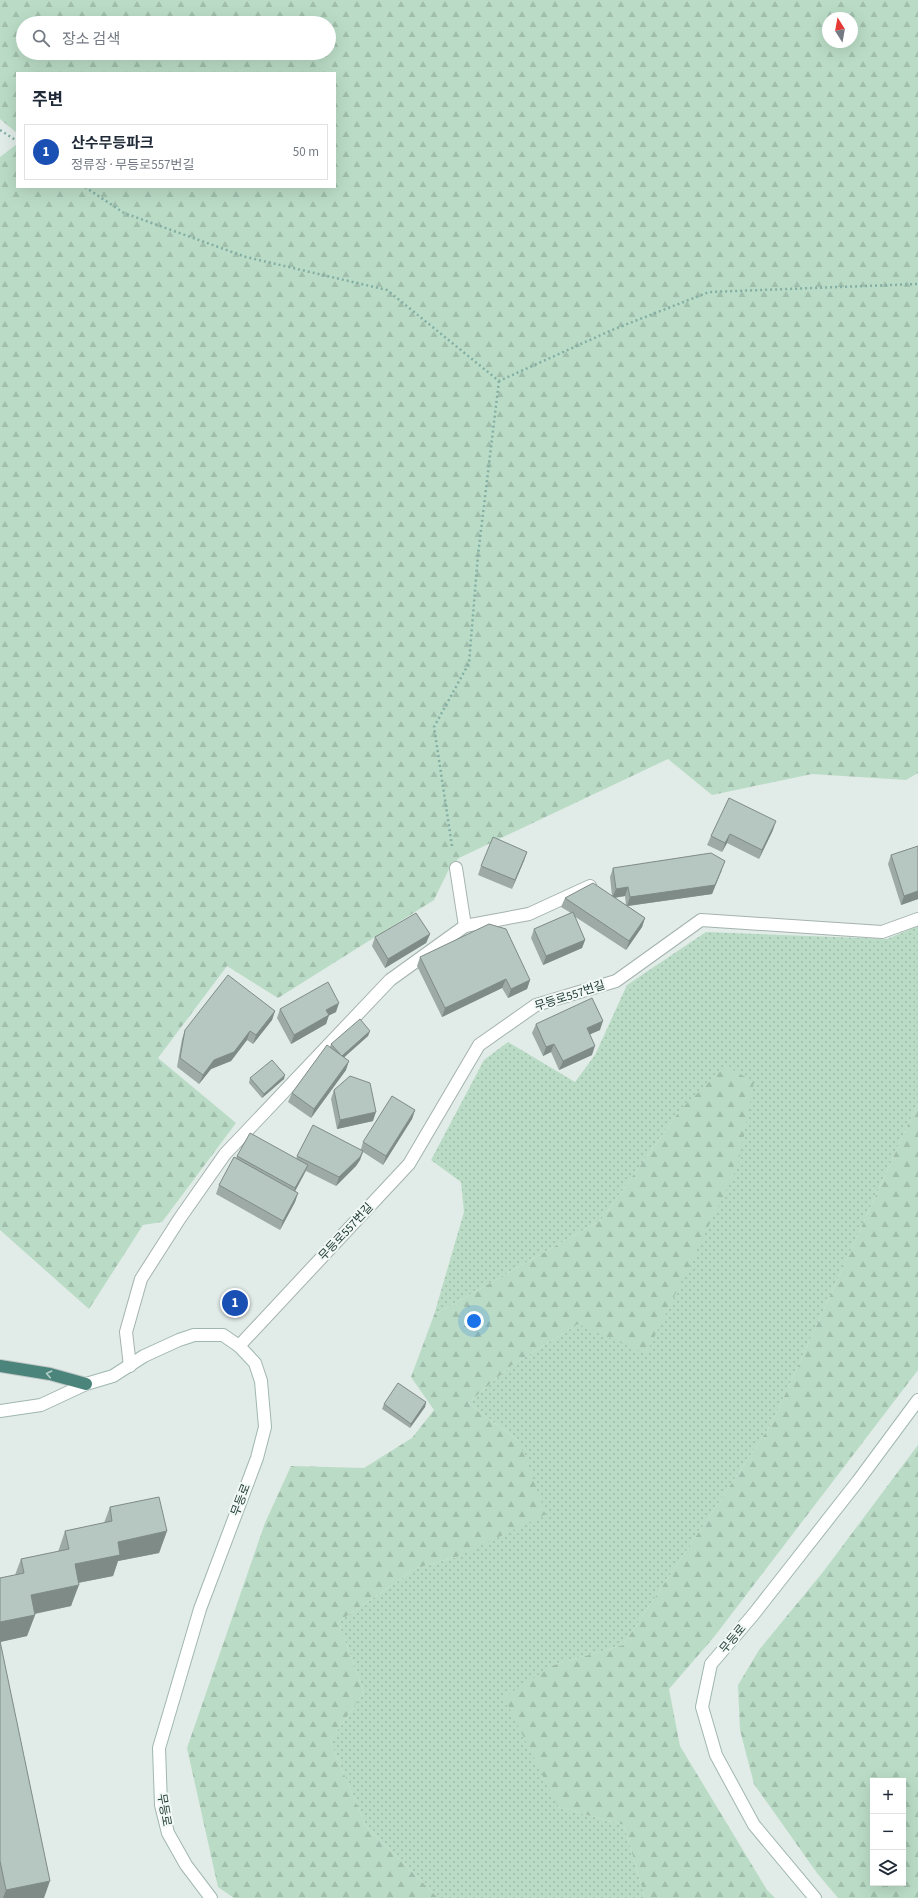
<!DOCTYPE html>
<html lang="ko">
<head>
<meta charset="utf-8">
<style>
  :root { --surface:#fff; --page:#f2f2f3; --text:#1f2937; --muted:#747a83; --line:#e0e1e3; --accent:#d93025 }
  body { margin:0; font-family:"Source Sans 3","Noto Sans KR",sans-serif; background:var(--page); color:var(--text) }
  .controls { position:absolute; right:12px; bottom:12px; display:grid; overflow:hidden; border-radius:0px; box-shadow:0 4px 16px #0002 }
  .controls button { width:36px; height:36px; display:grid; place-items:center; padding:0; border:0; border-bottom:1px solid var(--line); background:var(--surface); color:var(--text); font:20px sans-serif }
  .compass { position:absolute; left:822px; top:12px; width:36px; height:36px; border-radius:50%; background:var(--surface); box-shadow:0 4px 16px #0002; rotate:349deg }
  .you { position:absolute; left:474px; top:1321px; width:14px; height:14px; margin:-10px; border:3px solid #fff; border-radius:50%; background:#1a73e8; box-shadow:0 0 0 6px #1a73e833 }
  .badge { display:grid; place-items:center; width:26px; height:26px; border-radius:50%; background:var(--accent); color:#fff; font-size:13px; font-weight:700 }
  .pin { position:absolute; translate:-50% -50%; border:2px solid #fff; box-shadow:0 1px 4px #0006 }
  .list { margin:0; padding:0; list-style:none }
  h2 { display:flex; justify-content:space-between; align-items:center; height:52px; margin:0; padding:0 16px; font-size:17px }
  h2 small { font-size:13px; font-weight:400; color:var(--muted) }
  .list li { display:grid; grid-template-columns:26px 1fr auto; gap:12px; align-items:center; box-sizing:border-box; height:56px; margin:0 8px 8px; padding:0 8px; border:1px solid var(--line); border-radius:0px }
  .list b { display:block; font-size:15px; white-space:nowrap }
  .list p { margin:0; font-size:13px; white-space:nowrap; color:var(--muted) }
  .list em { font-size:13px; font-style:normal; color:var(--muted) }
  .icon { flex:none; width:22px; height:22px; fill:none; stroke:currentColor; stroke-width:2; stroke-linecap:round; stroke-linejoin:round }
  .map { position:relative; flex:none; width:918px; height:1898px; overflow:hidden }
  .search { position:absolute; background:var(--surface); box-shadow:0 4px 16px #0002; left:16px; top:16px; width:320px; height:44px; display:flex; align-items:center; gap:10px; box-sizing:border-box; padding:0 14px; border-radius:22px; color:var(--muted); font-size:15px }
  .panel { position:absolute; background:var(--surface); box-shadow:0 4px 16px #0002; left:16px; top:72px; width:320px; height:116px; border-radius:0px }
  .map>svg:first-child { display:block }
  .grass { fill:url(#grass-dots) }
  .forest { fill:url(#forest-firs); fill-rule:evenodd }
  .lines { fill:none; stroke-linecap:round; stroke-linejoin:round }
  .service-casing { stroke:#a4b3ae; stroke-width:14 }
  .minor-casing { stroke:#a4b3ae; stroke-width:14 }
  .secondary-casing { stroke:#a0b7b0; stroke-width:14 }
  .trunk-casing { stroke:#c1c8c7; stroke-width:14 }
  .path { stroke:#82aea4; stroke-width:2.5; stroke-dasharray:2 3; stroke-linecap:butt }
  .service { stroke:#fff; stroke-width:12 }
  .minor { stroke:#fff; stroke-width:12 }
  .secondary { stroke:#fff; stroke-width:12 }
  .trunk { stroke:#4a847b; stroke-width:12 }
  .wall { fill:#9daaa6; fill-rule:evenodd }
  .shaded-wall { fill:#7f8b87 }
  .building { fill:#b6c6c1; stroke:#7f8b87 }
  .oneway { stroke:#b7cfca }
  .labels { text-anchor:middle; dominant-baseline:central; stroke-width:4; stroke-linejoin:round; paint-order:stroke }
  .street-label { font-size:12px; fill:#223c36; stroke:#f1f8f5 }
</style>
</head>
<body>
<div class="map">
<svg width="918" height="1898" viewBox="0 0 918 1898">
  <defs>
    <pattern id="grass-dots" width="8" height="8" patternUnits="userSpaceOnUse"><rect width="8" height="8" fill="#badcc6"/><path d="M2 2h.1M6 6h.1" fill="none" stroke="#a0beab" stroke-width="1.8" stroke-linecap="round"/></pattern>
    <pattern id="forest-firs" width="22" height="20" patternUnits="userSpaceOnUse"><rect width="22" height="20" fill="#badcc6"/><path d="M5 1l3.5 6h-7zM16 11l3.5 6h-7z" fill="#a0beab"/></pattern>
  </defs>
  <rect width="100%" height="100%" fill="#e1ebe7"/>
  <polygon class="grass" points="918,926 918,1103 772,1423 623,1645 554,1665 558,1807 624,1825 645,1898 438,1898 366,1826 330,1741 364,1692 338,1622 417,1568 460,1556 519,1441 468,1403 512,1365 578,1324 681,1109 601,1220 434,1315 464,1212 461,1182 431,1160 484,1060 508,1042 575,1082 595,1055 627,985 706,932 887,939"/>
  <g class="forest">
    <path d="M0,0H918V773L906,780L812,774L712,795L668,759L459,858L449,869L434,900L278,998L227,966L158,1058L236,1123L162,1222L143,1225L89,1309L0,1230V157L17,144V187H335V73H17V133L0,119ZM828,18H852V42H828ZM23,23H329V53H23Z"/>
    <polygon points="726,1066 754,1082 738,1166 646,1354 578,1324 512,1365 468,1403 519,1441 546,1514 460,1556 417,1568 338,1622 364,1692 330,1741 366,1826 438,1898 234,1898 218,1887 187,1748 265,1523 291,1466 364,1468 412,1438 434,1410 411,1377 434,1315 601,1220 681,1109"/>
    <polygon points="918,1103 918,1370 714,1637 669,1689 680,1746 767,1890 775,1898 645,1898 624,1825 558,1807 504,1697 554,1665 623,1645 772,1423"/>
    <path d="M918,1445V1898H838L817,1873L754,1784L740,1730L738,1685L759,1650L823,1572ZM873,1781H903V1883H873Z"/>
  </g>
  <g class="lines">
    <g class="service-casing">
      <g id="service">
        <polyline points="456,868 465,926"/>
        <polyline points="130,1366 126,1332 141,1279 180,1218 225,1154 390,980 465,926 529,914 590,886"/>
      </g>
    </g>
    <g class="minor-casing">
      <polyline id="minor" points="239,1346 409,1164 479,1045 536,1005 616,981 701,920 882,932 918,919"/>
    </g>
    <g class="secondary-casing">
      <g id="secondary">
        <polyline points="0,1411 41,1405 86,1384 113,1376 144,1356 179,1340 194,1335 223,1335 239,1346 255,1363 261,1381 265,1427 257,1458 200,1609 159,1748 161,1805 168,1833 186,1865 211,1898"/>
        <polyline points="815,1898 754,1825 716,1755 702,1707 711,1664 753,1615 858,1481 918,1400"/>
      </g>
    </g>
    <g class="trunk-casing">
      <polyline id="trunk" points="0,1366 50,1374 86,1384"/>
    </g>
    <g class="path">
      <polyline points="0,130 17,141"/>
      <polyline points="85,187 124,213 246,257 387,290 499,381 612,330 709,292 918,284"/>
      <polyline points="452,846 434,727 469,663 478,555 499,381"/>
    </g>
    <use href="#service" class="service"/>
    <use href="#minor" class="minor"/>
    <use href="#secondary" class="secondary"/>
    <use href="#trunk" class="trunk"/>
  </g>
  <g class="wall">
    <polygon points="773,830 759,859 727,843 722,852 707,845 711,836"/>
    <polygon points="527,852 512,889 478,875 481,866"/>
    <polygon points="891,855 918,899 901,905 888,864"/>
    <path d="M613,868L722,870L712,894L628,906L645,918L642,927L626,950L574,916L585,940L582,948L543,965L531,938L534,929L571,913L561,907L565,898L612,896L610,877ZM625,896L626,905L615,898Z"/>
    <polygon points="430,934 426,943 385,968 372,946 375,937"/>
    <polygon points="420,957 530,980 527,989 508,998 502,988 442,1017 417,966"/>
    <polygon points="280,1009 336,1012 329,1015 326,1024 291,1044 277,1018"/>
    <polygon points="275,1011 272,1020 253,1044 247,1040 231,1061 211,1069 199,1084 177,1067 182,1039 185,1030"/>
    <polygon points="536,1024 600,1030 590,1034 592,1055 559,1070 551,1052 543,1056 532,1033"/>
    <polygon points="370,1031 368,1036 344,1057 346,1070 311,1118 288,1102 292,1093 330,1047 331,1044"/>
    <polygon points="250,1078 284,1079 262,1098 249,1083"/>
    <polygon points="334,1090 373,1121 337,1129 331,1099"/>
    <polygon points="415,1110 412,1119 383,1165 363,1152 360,1160 356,1166 336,1186 306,1171 295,1191 298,1193 295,1202 280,1230 216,1194 219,1185 236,1158 237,1156 296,1159 297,1156 361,1149 363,1142"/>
    <polygon points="426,1402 425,1407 410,1428 382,1409 384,1404"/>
    <polygon points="110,1507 167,1531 159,1553 118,1561 113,1576 78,1583 71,1606 35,1614 35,1615 27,1636 0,1642 44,1898 0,1898 0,1578 15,1575 21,1559 58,1552 65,1531 104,1523"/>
  </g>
  <g class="shaded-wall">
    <polygon points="776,821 773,830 759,859 762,850"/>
    <polygon points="730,834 727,843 722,852 725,843"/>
    <polygon points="527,852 524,861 512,889 515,880"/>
    <polygon points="725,861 712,894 627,906 630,897"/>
    <polygon points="628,887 625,896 612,898 616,889"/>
    <polygon points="918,891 918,899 901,905 904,896"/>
    <polygon points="645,918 642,927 626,950 629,941"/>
    <polygon points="430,934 426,943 385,968 388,959"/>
    <polygon points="585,940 582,948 543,965 546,956"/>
    <polygon points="506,979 502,988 442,1017 445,1008"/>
    <polygon points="530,980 527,989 508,998 511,989"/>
    <polygon points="339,1003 336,1012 328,1016 329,1015 326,1024 291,1044 294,1035 326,1010"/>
    <polygon points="275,1011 272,1020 253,1044 256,1035"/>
    <polygon points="603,1021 600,1030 584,1037 587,1028"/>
    <polygon points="250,1031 247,1040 231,1061 211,1069 199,1084 203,1075 214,1060"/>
    <polygon points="370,1031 368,1036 340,1061 342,1056"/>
    <polygon points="554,1044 551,1052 543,1056 546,1047"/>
    <polygon points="595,1046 592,1055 559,1070 563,1061"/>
    <polygon points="349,1061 346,1070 311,1118 314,1109"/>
    <polygon points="285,1075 284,1079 262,1098 264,1094"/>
    <polygon points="415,1110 412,1119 383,1165 386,1156"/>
    <polygon points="376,1112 373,1121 337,1129 340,1120"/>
    <polygon points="363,1151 360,1160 356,1166 336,1186 339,1177"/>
    <polygon points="308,1165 304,1174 292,1197 295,1188"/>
    <polygon points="298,1193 295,1202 280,1230 283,1221"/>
    <polygon points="426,1402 425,1407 410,1428 411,1424"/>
    <polygon points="167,1531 159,1553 118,1561 113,1576 67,1585 75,1564 118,1542"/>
    <polygon points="79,1585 71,1606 23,1616 31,1595"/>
    <polygon points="35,1615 27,1636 0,1642 0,1622"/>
    <polygon points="50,1881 44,1898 3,1898 6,1890"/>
  </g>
  <g class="building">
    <polygon points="729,798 776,821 762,850 730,834 725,843 711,836"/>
    <polygon points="493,837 527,852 515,880 481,866"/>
    <polygon points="918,846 918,891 904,896 891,855"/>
    <polygon points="711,853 725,861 715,885 630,897 628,887 616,889 613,868"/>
    <polygon points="593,883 645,918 629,941 565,898"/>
    <polygon points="573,912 585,940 546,956 534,929"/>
    <polygon points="416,913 430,934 388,959 375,937"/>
    <polygon points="489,924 506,929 530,980 511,989 506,979 445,1008 420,957"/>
    <polygon points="228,975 275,1011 256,1035 250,1031 234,1052 214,1060 203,1075 180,1058 185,1030"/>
    <polygon points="328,982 339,1003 326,1010 329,1015 294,1035 280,1009"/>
    <polygon points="592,998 603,1021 587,1028 595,1046 563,1061 554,1044 546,1047 536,1024"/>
    <polygon points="360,1019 370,1031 342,1056 340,1054 331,1044"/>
    <polygon points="327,1045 349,1061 314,1109 292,1093"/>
    <polygon points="272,1060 285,1075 264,1094 250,1078"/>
    <polygon points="350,1076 370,1083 376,1112 340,1120 334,1090"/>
    <polygon points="392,1096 415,1110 386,1156 363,1142"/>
    <polygon points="313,1125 363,1151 360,1157 339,1177 297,1156"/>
    <polygon points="250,1133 308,1165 295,1188 237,1156"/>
    <polygon points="234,1157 298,1193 283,1221 219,1185"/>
    <polygon points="398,1383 426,1402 411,1424 384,1404"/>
    <polygon points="159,1497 167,1531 118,1542 120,1555 75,1564 79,1585 31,1595 35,1615 0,1622 0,1578 24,1573 21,1559 69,1549 65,1531 112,1521 110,1507"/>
    <polygon points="0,1641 50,1881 6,1890 0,1861"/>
  </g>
  <defs><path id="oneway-chevron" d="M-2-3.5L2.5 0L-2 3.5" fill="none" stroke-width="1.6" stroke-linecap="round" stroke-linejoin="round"/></defs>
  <use class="oneway" href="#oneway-chevron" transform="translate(49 1374) rotate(-168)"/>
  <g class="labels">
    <g class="street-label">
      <text transform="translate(570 996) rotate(-18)">무등로557번길</text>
      <text transform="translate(346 1232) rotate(-47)">무등로557번길</text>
      <text transform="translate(241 1500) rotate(-69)">무등로</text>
      <text transform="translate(733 1639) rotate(-50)">무등로</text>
      <text transform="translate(164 1810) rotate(80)">무등로</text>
    </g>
  </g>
</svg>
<div class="controls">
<button>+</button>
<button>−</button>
<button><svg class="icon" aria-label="layers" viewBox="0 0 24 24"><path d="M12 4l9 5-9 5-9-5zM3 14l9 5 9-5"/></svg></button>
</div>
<svg class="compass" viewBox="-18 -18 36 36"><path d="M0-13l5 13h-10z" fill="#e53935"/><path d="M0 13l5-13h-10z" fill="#747a83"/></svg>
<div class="you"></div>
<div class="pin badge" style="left:235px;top:1303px;background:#1a4fb4">1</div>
<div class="search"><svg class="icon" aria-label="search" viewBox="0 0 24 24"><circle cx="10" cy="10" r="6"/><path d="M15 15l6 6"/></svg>장소 검색</div>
<section class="panel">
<h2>주변<small></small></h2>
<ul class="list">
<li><span class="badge" style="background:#1a4fb4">1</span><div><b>산수무등파크</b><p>정류장 · 무등로557번길</p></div><em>50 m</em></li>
</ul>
</section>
</div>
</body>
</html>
